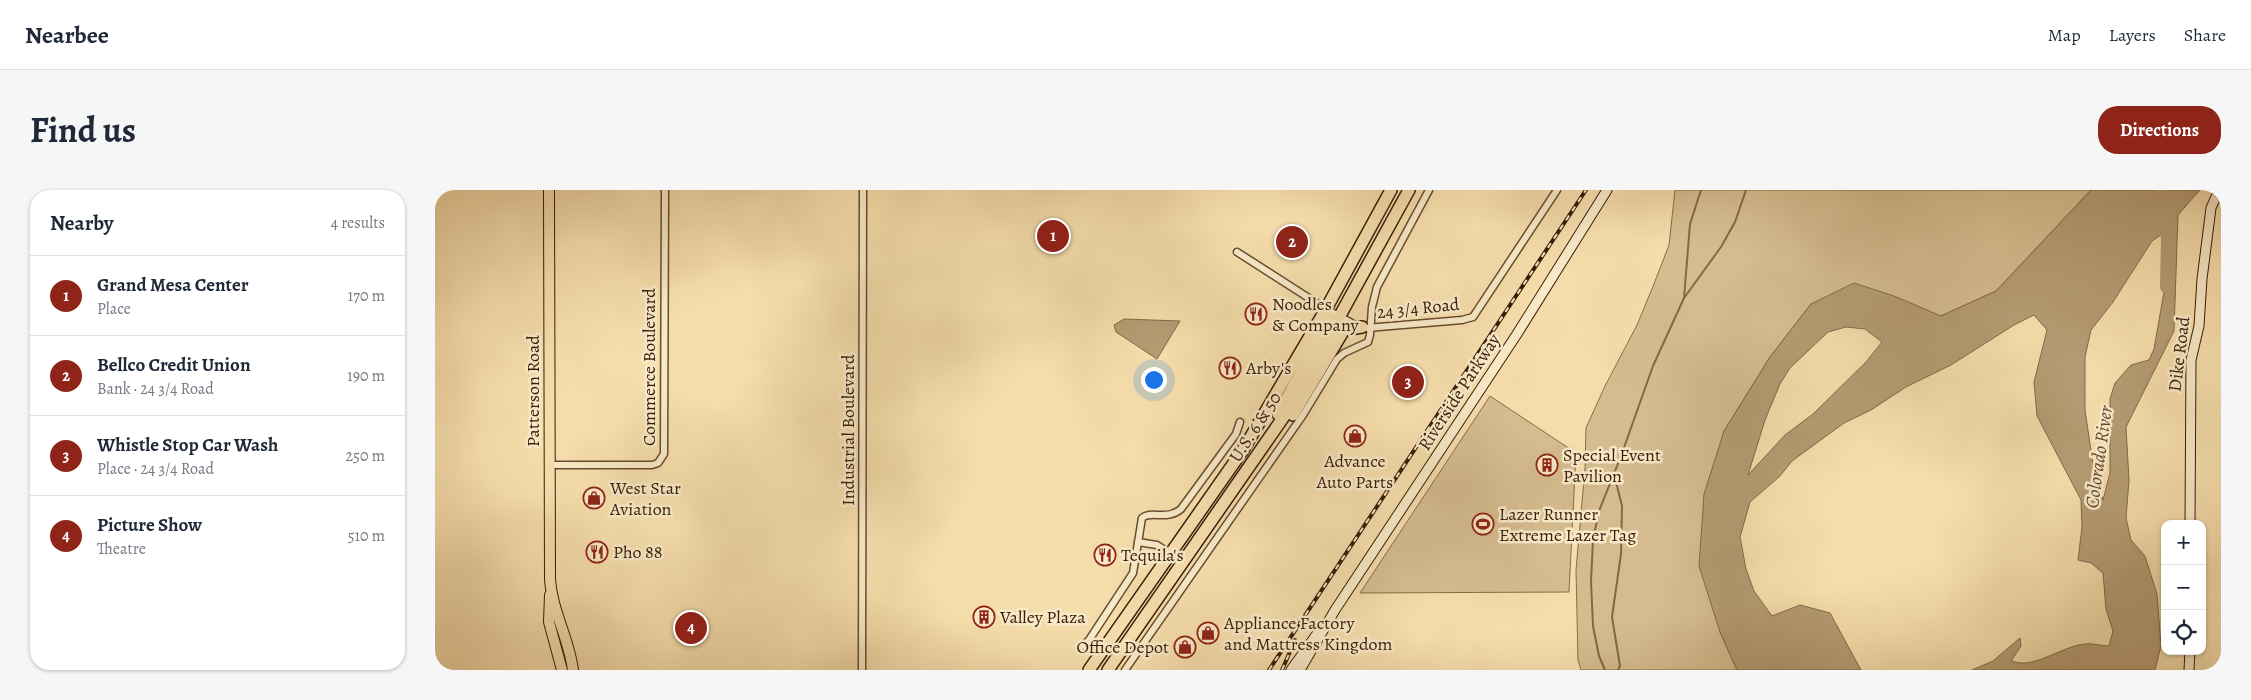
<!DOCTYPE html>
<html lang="en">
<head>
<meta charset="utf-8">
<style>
  :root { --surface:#fff; --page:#f6f6f7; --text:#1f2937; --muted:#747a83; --line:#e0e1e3; --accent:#8f2418 }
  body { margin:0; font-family:Alegreya,serif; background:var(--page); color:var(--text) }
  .controls { position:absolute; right:15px; bottom:15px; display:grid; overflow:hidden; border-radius:10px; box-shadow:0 1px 4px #0004 }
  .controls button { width:45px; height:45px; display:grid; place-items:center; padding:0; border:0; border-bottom:1px solid var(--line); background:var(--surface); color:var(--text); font:25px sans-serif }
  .you { position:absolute; left:718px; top:189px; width:18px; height:18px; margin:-12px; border:4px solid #fff; border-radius:50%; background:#1a73e8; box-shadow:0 0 0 8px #1a73e833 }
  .badge { display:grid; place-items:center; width:32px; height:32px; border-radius:50%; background:var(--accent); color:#fff; font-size:16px; font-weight:700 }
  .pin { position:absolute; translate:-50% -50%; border:2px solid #fff; box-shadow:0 1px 5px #0006 }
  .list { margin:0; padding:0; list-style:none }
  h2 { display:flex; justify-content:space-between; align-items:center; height:65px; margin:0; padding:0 20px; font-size:21px }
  h2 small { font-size:16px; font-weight:400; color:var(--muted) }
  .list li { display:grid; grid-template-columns:32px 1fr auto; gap:15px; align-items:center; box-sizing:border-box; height:80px; padding:0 20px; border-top:1px solid var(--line) }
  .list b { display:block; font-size:19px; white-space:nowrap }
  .list p { margin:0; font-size:16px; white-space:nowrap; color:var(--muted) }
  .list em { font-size:16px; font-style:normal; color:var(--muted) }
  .icon { flex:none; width:28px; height:28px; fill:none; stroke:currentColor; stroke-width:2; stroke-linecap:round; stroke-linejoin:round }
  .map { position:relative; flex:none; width:1786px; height:480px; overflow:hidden; border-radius:20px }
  header { display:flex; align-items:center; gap:30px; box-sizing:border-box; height:70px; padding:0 25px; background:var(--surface); border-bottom:1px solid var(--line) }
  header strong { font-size:24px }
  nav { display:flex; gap:28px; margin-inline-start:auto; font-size:18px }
  .intro { display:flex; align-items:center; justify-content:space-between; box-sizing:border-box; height:120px; padding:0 30px }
  h1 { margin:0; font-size:35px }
  .button { padding:12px 22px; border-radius:20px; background:var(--accent); color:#fff; font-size:18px; font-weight:700 }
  main { display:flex; gap:30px; padding:0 30px }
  aside { flex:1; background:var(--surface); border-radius:20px; box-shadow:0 1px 4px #0004 }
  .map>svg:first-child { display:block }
  .green { fill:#d5bc8f; stroke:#876c4a }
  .water { fill:#b59b73; stroke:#836847; fill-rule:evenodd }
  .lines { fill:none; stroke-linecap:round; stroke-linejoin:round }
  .stream { stroke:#836847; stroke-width:2 }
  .river { stroke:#b59b73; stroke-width:12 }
  .street-casing { stroke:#684c2f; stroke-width:9 }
  .secondary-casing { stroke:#391c06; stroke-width:11 }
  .primary-casing { stroke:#391c06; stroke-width:12 }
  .highway-casing { stroke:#391c06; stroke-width:14 }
  .street { stroke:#f8e9c8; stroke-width:6 }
  .secondary { stroke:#f8e9c8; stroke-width:9 }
  .primary { stroke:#f5ddab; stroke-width:10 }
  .highway { stroke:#f5ddab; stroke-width:11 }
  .rail-casing { stroke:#391c06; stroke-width:4 }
  .rail { stroke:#f8e9c8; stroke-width:2; stroke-dasharray:5.5; stroke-linecap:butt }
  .labels { text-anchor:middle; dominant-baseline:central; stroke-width:5; stroke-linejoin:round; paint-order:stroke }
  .poi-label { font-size:18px; fill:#391c06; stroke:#f8e9c8; text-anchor:start }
  .street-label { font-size:18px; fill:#391c06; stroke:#f8e9c8 }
  .water-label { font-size:19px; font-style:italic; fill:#64482c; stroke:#f8e9c8 }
</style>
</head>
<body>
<header>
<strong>Nearbee</strong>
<nav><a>Map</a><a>Layers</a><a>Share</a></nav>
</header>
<div class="intro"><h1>Find us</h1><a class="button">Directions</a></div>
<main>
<aside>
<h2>Nearby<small>4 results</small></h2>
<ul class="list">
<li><span class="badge">1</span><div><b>Grand Mesa Center</b><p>Place</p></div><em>170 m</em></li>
<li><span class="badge">2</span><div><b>Bellco Credit Union</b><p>Bank · 24 3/4 Road</p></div><em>190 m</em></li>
<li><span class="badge">3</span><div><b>Whistle Stop Car Wash</b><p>Place · 24 3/4 Road</p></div><em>250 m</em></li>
<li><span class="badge">4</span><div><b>Picture Show</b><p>Theatre</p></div><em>510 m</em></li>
</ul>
</aside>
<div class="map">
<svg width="1786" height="480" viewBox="0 0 1786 480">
  <rect width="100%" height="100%" fill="#f5ddab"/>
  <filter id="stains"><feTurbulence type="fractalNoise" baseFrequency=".004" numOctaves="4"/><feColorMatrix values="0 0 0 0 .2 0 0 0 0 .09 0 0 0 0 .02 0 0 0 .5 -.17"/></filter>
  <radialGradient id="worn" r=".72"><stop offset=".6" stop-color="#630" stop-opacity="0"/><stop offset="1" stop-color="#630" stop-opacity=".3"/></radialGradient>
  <g class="green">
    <polygon points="1240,0 1656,0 1561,101 1506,126 1376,114 1335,167 1289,241 1285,442 1302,480 1146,480 1143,470 1141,380 1150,278 1151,238 1170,196 1202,135 1217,99 1234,55"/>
    <polygon points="1055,206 1141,263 1134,402 925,403"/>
  </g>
  <g class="water">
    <path d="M1656,0H1765L1743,25L1739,141L1691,237L1694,290L1691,328L1696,350L1710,366L1722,404L1726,456L1720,480H1537L1558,471L1585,448L1586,456L1576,471C1600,480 1626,456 1650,454C1658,453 1667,456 1674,456L1678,441L1671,419L1668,383L1656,373L1643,370L1647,337L1646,310L1602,226L1599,192L1612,140L1599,125L1579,135L1516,175L1471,197L1436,220L1409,233L1357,271L1345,286L1315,312L1305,347L1311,379L1319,401L1337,426L1365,415L1395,423L1426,480H1302L1285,442L1264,376L1269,304L1289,241L1335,167L1376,114L1419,93L1459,106L1506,126L1561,101ZM1730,42L1736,62L1719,159L1714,170L1696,175L1680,193L1675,209V283L1668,310L1658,274L1650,220V167L1656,140L1678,112L1717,51ZM1411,137L1430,139L1447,152L1431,172L1378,224L1350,245L1313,285L1330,230L1345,194L1355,178L1393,142Z"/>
    <polygon points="689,129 745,131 722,169 681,142 679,135"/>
  </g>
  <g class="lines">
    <g class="stream">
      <polyline points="1249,108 1286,57 1300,32 1311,0"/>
      <polyline points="1179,284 1187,316 1186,364 1177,427 1185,476 1183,480"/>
      <polyline points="1170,480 1164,466 1158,436 1156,391 1158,350 1164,321 1186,266 1218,176 1249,108 1255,34 1266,0"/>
    </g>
    <polyline class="river" points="1726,0 1732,49 1731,97"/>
    <g class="street-casing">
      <g id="street">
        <polyline points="802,62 891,119 922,136"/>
        <polyline points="932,138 1027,130 1038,127 1122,0"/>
        <polyline points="115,275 217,275 223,273 229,264 230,0"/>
        <polyline points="703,352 722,355 736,364"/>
        <path d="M645,458L654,450L698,383L707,328C716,320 732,331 746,319L801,244L805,232"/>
        <polyline points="427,480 428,0"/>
        <polyline points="690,480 868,225 902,169 909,163 933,152 935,145 937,117 942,97 994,0"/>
      </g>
    </g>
    <g class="secondary-casing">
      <g id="secondary">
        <polyline points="1755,334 1756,170 1764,136 1767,89 1776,18 1784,0"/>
        <polyline points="856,480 882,444"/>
        <polyline points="865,480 900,420 1082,144 1172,0"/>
        <polyline points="1754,480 1755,461"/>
      </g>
    </g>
    <g class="primary-casing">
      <g id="primary">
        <path d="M114,0L115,389C117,421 134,448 138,480"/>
        <polyline points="115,405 114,432 127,480"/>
      </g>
    </g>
    <g class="highway-casing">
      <g id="highway">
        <polyline points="843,224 893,134 892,124"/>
        <polyline points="858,225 909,140 927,137"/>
        <polyline points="654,480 808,260 891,119 956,0"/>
        <polyline points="673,480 852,222 974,0"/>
      </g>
    </g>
    <use href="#street" class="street"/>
    <use href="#secondary" class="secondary"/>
    <use href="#primary" class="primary"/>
    <use href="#highway" class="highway"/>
    <g class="rail-casing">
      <g id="rail">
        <polyline points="834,480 1151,0"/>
        <polyline points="847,480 860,450"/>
      </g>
    </g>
    <use href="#rail" class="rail"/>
  </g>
  <defs>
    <g id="restaurant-ring" transform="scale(1.125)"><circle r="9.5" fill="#f8e9c8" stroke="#8f2418" stroke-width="1.5"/><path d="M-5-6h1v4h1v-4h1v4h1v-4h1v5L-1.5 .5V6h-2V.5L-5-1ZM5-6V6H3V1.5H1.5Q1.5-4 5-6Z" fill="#8f2418"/></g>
    <g id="shop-ring" transform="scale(1.125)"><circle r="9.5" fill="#f8e9c8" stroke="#8f2418" stroke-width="1.5"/><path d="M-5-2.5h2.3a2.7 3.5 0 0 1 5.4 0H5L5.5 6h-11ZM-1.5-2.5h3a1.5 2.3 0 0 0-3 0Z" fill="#8f2418"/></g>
    <g id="building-ring" transform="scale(1.125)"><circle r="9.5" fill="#f8e9c8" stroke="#8f2418" stroke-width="1.5"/><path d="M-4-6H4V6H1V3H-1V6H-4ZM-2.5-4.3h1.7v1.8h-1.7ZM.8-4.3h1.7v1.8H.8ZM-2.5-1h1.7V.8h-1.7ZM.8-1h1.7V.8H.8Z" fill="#8f2418"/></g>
    <g id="stadium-ring" transform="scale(1.125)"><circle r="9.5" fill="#f8e9c8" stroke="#8f2418" stroke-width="1.5"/><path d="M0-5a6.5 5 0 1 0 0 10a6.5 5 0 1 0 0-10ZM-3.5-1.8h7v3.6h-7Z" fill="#8f2418"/></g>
  </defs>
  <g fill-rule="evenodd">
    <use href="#restaurant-ring" x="821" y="124"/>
    <use href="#restaurant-ring" x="795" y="178"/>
    <use href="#shop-ring" x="920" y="246"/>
    <use href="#building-ring" x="1112" y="275"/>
    <use href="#shop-ring" x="159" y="308"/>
    <use href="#stadium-ring" x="1048" y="334"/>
    <use href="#restaurant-ring" x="162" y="362"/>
    <use href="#restaurant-ring" x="670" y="365"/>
    <use href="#building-ring" x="549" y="427"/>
    <use href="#shop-ring" x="773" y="443"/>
    <use href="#shop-ring" x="750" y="457"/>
  </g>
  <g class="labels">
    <g class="poi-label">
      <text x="837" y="114">Noodles<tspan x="837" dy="21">&amp; Company</tspan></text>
      <text x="811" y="178">Arby's</text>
      <text x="1128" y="265">Special Event<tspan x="1128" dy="21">Pavilion</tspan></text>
      <text x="920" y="271" text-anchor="middle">Advance<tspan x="920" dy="21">Auto Parts</tspan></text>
      <text x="175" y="298">West Star<tspan x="175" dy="21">Aviation</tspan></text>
      <text x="1064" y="324">Lazer Runner<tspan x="1064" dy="21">Extreme Lazer Tag</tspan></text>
      <text x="178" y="362">Pho 88</text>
      <text x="686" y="365">Tequila's</text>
      <text x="565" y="427">Valley Plaza</text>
      <text x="789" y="433">Appliance Factory<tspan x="789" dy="21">and Mattress Kingdom</tspan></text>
      <text x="734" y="457" text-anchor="end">Office Depot</text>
    </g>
    <g class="street-label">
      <text transform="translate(983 118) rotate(-6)">24 3/4 Road</text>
      <text transform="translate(1744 164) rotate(-83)">Dike Road</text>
      <text transform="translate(214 177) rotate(-90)">Commerce Boulevard</text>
      <text transform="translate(98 201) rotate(-90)">Patterson Road</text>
      <text transform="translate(1024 202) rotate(-57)">Riverside Parkway</text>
      <text transform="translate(820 237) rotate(-57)">U.S. 6 &amp; 50</text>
      <text transform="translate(413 240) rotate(-90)">Industrial Boulevard</text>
    </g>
    <g class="water-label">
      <text transform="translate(1664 267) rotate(-82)">Colorado River</text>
    </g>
  </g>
  <rect width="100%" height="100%" filter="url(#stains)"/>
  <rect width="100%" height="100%" fill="url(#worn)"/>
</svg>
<div class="controls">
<button>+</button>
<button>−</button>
<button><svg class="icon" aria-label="locate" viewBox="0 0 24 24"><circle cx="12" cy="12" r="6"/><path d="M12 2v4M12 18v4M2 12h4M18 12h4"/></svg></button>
</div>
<div class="you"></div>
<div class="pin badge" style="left:618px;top:46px">1</div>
<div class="pin badge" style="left:857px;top:52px">2</div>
<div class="pin badge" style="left:973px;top:192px">3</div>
<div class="pin badge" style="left:256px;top:438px">4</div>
</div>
</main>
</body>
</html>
